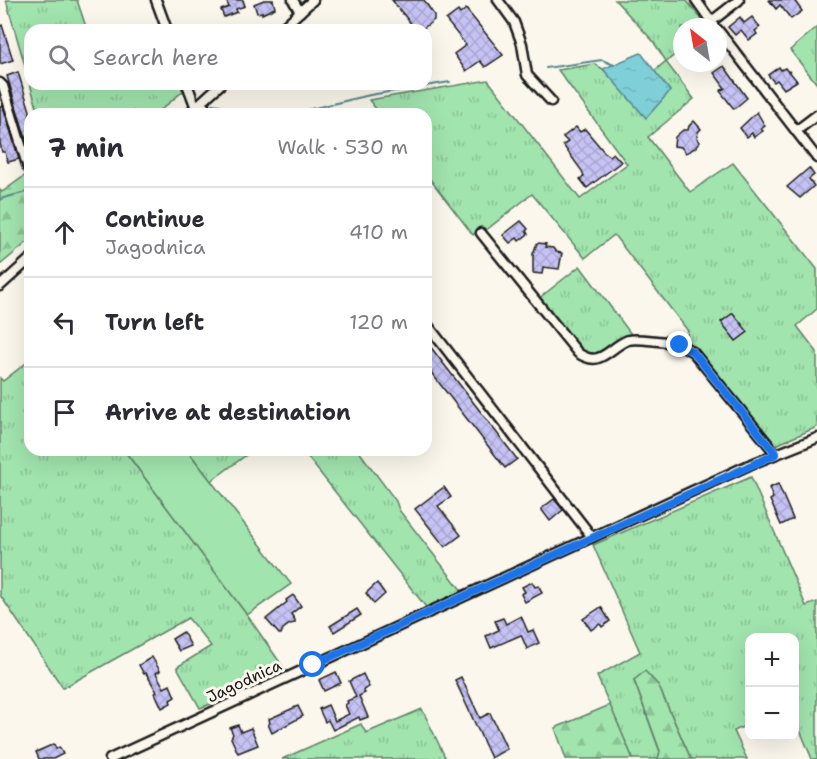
<!DOCTYPE html>
<html lang="en">
<head>
<meta charset="utf-8">
<style>
  :root { --surface:#fff; --page:#f2f2f3; --text:#2b2b33; --muted:#7c7c81; --line:#e1e1e2 }
  body { margin:0; font-family:"Shantell Sans",sans-serif; background:var(--page); color:var(--text) }
  .controls { position:absolute; right:18px; bottom:18px; display:grid; overflow:hidden; border-radius:12px; box-shadow:0 6px 24px #0002 }
  .controls button { width:54px; height:54px; display:grid; place-items:center; padding:0; border:0; border-bottom:2px solid var(--line); background:var(--surface); color:var(--text); font:30px sans-serif }
  .compass { position:absolute; left:673px; top:18px; width:54px; height:54px; border-radius:50%; background:var(--surface); box-shadow:0 6px 24px #0002; rotate:329deg }
  .stop { position:absolute; width:18px; height:18px; margin:-14px; border:4px solid #1a73e8; border-radius:50%; background:#fff }
  .stop.end { background:#1a73e8; border-color:#fff; box-shadow:0 2px 6px #0008 }
  .list { margin:0; padding:0; list-style:none }
  h2 { display:flex; justify-content:space-between; align-items:center; height:78px; margin:0; padding:0 24px; font-size:26px }
  h2 small { font-size:20px; font-weight:400; color:var(--muted) }
  .list li { display:grid; grid-template-columns:39px 1fr auto; gap:18px; align-items:center; box-sizing:border-box; height:90px; padding:0 24px; border-top:2px solid var(--line) }
  .list b { display:block; font-size:22px; white-space:nowrap }
  .list p { margin:0; font-size:20px; white-space:nowrap; color:var(--muted) }
  .list em { font-size:20px; font-style:normal; color:var(--muted) }
  .icon { flex:none; width:33px; height:33px; fill:none; stroke:currentColor; stroke-width:2; stroke-linecap:round; stroke-linejoin:round }
  .map { position:relative; flex:none; width:817px; height:759px; overflow:hidden }
  .search { position:absolute; background:var(--surface); box-shadow:0 6px 24px #0002; left:24px; top:24px; width:408px; height:66px; display:flex; align-items:center; gap:15px; box-sizing:border-box; padding:0 21px; border-radius:18px; color:var(--muted); font-size:22px }
  .panel { position:absolute; background:var(--surface); box-shadow:0 6px 24px #0002; left:24px; top:108px; width:408px; height:348px; border-radius:18px }
  .map>svg:first-child { display:block }
  .grass { fill:url(#grass-tufts); stroke:#5e8065; stroke-width:1.5 }
  .forest { fill:url(#forest-firs); stroke:#5e8065; stroke-width:1.5 }
  .garden { fill:#a1e4ae; stroke:#5e8065; stroke-width:1.5 }
  .water { fill:url(#water-ripples); stroke:#57878d; stroke-width:1.5 }
  .lines { fill:none; stroke-linecap:round; stroke-linejoin:round }
  .stream { stroke:#57878d; stroke-width:2 }
  .building { fill:url(#building-cross-hatch); stroke:#1c1c1c; stroke-width:1.5 }
  .minor-casing { stroke:#1c1c1c; stroke-width:13 }
  .minor { stroke:#fbf7ec; stroke-width:8 }
  .route { stroke:#1a73e8; stroke-width:8 }
  .labels { text-anchor:middle; dominant-baseline:central; stroke-width:6; stroke-linejoin:round; paint-order:stroke }
  .street-label { font-size:16px; fill:#1c1c1c; stroke:#fbf7ec }
</style>
</head>
<body>
<div class="map">
<svg width="817" height="759" viewBox="0 0 817 759">
  <defs>
    <pattern id="grass-tufts" width="24" height="20" patternUnits="userSpaceOnUse" patternTransform="scale(1.5)"><rect width="24" height="20" fill="#a1e4ae"/><path d="M3 7l-1-3M5 7V3M7 7l1-3M15 17l-1-3M17 17v-4M19 17l1-3" fill="none" stroke="#8ac395"/></pattern>
    <pattern id="forest-firs" width="22" height="20" patternUnits="userSpaceOnUse" patternTransform="scale(1.5)"><rect width="22" height="20" fill="#a1e4ae"/><path d="M5 1l3.5 6h-7zM16 11l3.5 6h-7z" fill="#8ac395"/></pattern>
    <pattern id="water-ripples" width="26" height="14" patternUnits="userSpaceOnUse" patternTransform="scale(1.5)"><rect width="26" height="14" fill="#7fcfd9"/><path d="M2 4q2-2 4 0t4 0M15 11q2-2 4 0t4 0" fill="none" stroke="#6db1ba"/></pattern>
    <pattern id="building-cross-hatch" width="8" height="8" patternUnits="userSpaceOnUse" patternTransform="scale(1.5)"><rect width="8" height="8" fill="#c6c2f4"/><path d="M0 0l8 8M0 8l8-8" fill="none" stroke="#aaa6d1"/></pattern>
  </defs>
  <rect width="100%" height="100%" fill="#fbf7ec"/>
  <filter id="ink" filterUnits="userSpaceOnUse"><feTurbulence type="fractalNoise" baseFrequency=".0167" numOctaves="2"/><feDisplacementMap in="SourceGraphic" scale="12" xChannelSelector="R" yChannelSelector="G"/><feConvolveMatrix kernelMatrix="1 2 1 2 8 2 1 2 1" color-interpolation-filters="sRGB"/></filter>
  <g filter="url(#ink)">
    <g class="grass">
      <polygon points="6,0 77,0 87,30 30,30 30,83"/>
      <polygon points="615,0 686,0 708,27 682,27 682,49 666,62 694,99 648,137 690,192 733,163 817,269 817,309 797,326 817,352 817,427 776,445 696,348 685,343 688,331 614,235 585,258 532,194 485,231 482,228 473,235 426,174 426,114 380,114 369,100 488,80 580,199 627,164 558,70 595,64 603,69 646,117 670,91 654,71 666,61 653,41"/>
      <polygon points="817,27 817,84 790,50"/>
      <polygon points="30,84 180,84 183,91 156,114 39,114"/>
      <path d="M580,266L631,334C621,340 607,354 594,354C576,355 550,313 538,299Z"/>
      <polygon points="30,360 30,450 124,450 247,615 288,674 200,708 177,667 211,646 188,618 63,688 0,595 0,378 3,381"/>
      <polygon points="187,450 253,450 211,481"/>
      <polygon points="302,450 358,450 396,501 399,510 462,591 426,607"/>
      <polygon points="751,477 806,606 817,602 817,759 812,759 795,718 794,638 750,638 749,724 734,731 747,759 691,759 658,685 634,680 660,752 658,759 633,759 597,676 640,652 593,545"/>
      <polygon points="422,709 446,759 282,759 361,724 366,733"/>
    </g>
    <g class="forest">
      <polygon points="30,172 30,240 0,265 0,190 2,192"/>
      <polygon points="645,671 658,685 691,759 658,759 660,751 634,680"/>
      <polygon points="610,705 633,759 566,759 555,728"/>
    </g>
    <polygon class="garden" points="124,450 187,450 291,584 247,615"/>
    <polygon class="water" points="641,53 670,91 646,118 603,69"/>
    <g class="lines">
      <g class="stream">
        <polyline points="546,68 602,60 614,65"/>
        <polyline points="209,107 212,104 220,105 235,114"/>
        <polyline points="294,113 370,95 450,82"/>
        <polyline points="0,199 30,191"/>
      </g>
    </g>
    <g class="building">
      <polygon points="226,0 243,0 245,6 236,9 237,12 224,17 221,10 229,7"/>
      <polygon points="264,0 273,0 275,8 262,14 262,12 257,13 254,4"/>
      <polygon points="392,0 424,0 434,15 434,20 421,30 416,30"/>
      <polygon points="769,0 794,0 802,11 791,19 780,5 776,9"/>
      <polygon points="466,9 503,55 485,67 480,61 466,71 454,54 466,45 446,20 458,11 460,14"/>
      <polygon points="740,17 744,23 752,17 760,27 755,31 757,34 749,40 741,30 735,35 728,27"/>
      <polygon points="2,25 13,60 0,64 0,26"/>
      <polygon points="724,66 747,98 734,109 720,91 725,88 714,73"/>
      <polygon points="779,67 781,70 785,68 788,72 789,71 797,81 784,89 777,80 774,82 768,75"/>
      <polygon points="18,72 30,111 29,149 7,76"/>
      <polygon points="0,107 3,106 19,159 8,162 5,152 2,152 0,144"/>
      <polygon points="757,112 765,126 761,129 763,131 754,137 752,133 747,137 740,128"/>
      <polygon points="694,121 701,129 698,132 697,138 700,142 695,148 686,153 681,147 674,146 675,137 683,130 688,130 689,126"/>
      <polygon points="576,127 580,132 585,129 605,153 609,156 613,153 621,162 587,188 580,179 584,176 582,171 563,145 568,142 563,137"/>
      <polygon points="809,168 814,175 809,179 814,186 800,198 787,187"/>
      <polygon points="521,221 528,229 526,231 528,234 519,241 517,238 510,243 503,235"/>
      <polygon points="537,243 546,244 545,247 553,248 556,252 562,253 559,269 543,267 542,274 533,273 533,254"/>
      <polygon points="733,313 748,332 736,341 721,322"/>
      <polygon points="426,341 517,459 505,468 426,366"/>
      <polygon points="778,484 793,519 781,525 770,500 773,498 769,488"/>
      <polygon points="444,487 451,497 438,506 461,535 445,547 415,509"/>
      <polygon points="554,499 563,510 550,521 541,509"/>
      <polygon points="532,582 535,587 539,586 542,593 525,602 521,594 525,592 522,587"/>
      <polygon points="377,583 385,594 374,604 366,593"/>
      <polygon points="293,595 301,606 291,614 295,620 295,623 290,624 283,629 281,634 279,634 266,619 287,602 286,600"/>
      <polygon points="601,607 610,621 602,627 600,624 591,630 583,619"/>
      <polygon points="357,609 361,615 334,632 330,626"/>
      <polygon points="521,616 528,632 533,630 539,643 527,649 521,635 491,648 486,636 499,630 495,621 503,618 506,624"/>
      <polygon points="183,632 191,646 179,651 172,639"/>
      <polygon points="152,657 160,671 156,673 164,688 170,685 175,697 170,700 171,703 162,708 155,693 157,692 146,673 144,674 139,665"/>
      <polygon points="336,672 341,683 324,691 319,680"/>
      <polygon points="363,674 369,687 363,690 365,693 359,696 368,717 360,720 359,717 333,730 328,720 325,722 319,709 328,705 335,721 349,714 345,705 348,703 347,701 356,697 349,681"/>
      <polygon points="461,677 480,718 490,713 507,749 491,758 455,680"/>
      <polygon points="298,706 303,716 272,733 268,724 270,723 269,719"/>
      <polygon points="238,725 241,732 251,728 258,745 238,753 231,738 233,734 230,728"/>
      <polygon points="54,744 56,749 59,747 63,754 53,759 39,759 36,752"/>
    </g>
    <g class="lines">
      <g class="minor-casing">
        <g id="minor">
          <polyline points="156,0 167,30"/>
          <polyline points="293,0 300,12"/>
          <polyline points="498,0 514,22 522,44 527,75 551,101"/>
          <polyline points="696,0 713,24"/>
          <polyline points="712,21 739,0"/>
          <polyline points="280,30 313,0"/>
          <polyline points="718,30 817,158"/>
          <polyline points="0,83 3,86 28,168"/>
          <polyline points="187,84 196,108"/>
          <polyline points="201,103 210,114"/>
          <polyline points="188,114 221,84"/>
          <polyline points="796,131 817,115"/>
          <path d="M481,233L578,353C601,369 609,347 628,340C635,338 673,342 680,345C684,346 689,350 693,352L776,454"/>
          <polyline points="0,286 30,259"/>
          <polyline points="426,323 592,537"/>
          <polyline points="110,759 749,465 817,438"/>
        </g>
      </g>
      <use href="#minor" class="minor"/>
    </g>
  </g>
  <g class="lines" filter="url(#ink)">
    <polyline class="route" points="313,665 776,454 693,352 680,345"/>
  </g>
  <g class="labels">
    <g class="street-label">
      <text transform="translate(244 681) rotate(-25)">Jagodnica</text>
    </g>
  </g>
</svg>
<div class="controls">
<button>+</button>
<button>−</button>
</div>
<svg class="compass" viewBox="-18 -18 36 36"><path d="M0-13l5 13h-10z" fill="#e53935"/><path d="M0 13l5-13h-10z" fill="#7c7c81"/></svg>
<div class="stop" style="left:313px;top:665px"></div>
<div class="stop end" style="left:680px;top:345px"></div>
<div class="search"><svg class="icon" aria-label="search" viewBox="0 0 24 24"><circle cx="10" cy="10" r="6"/><path d="M15 15l6 6"/></svg>Search here</div>
<section class="panel">
<h2>7 min<small>Walk · 530 m</small></h2>
<ul class="list">
<li><svg class="icon" aria-label="ahead" viewBox="0 0 24 24"><path d="M12 20V5M6 11l6-6 6 6"/></svg><div><b>Continue</b><p>Jagodnica</p></div><em>410 m</em></li>
<li><svg class="icon" aria-label="left" viewBox="0 0 24 24"><path d="M17 20v-9H6M10 6l-5 5 5 5"/></svg><div><b>Turn left</b></div><em>120 m</em></li>
<li><svg class="icon" aria-label="arrive" viewBox="0 0 24 24"><path d="M6 21V4h12l-3 4 3 4H6"/></svg><div><b>Arrive at destination</b></div></li>
</ul>
</section>
</div>
</body>
</html>
